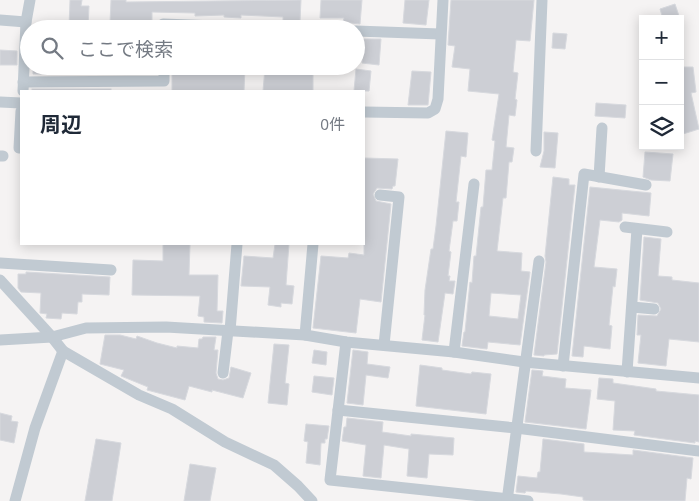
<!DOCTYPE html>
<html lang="ja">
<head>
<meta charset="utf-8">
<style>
  :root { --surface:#fff; --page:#f6f6f7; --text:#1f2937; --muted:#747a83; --line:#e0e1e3 }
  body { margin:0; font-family:"PT Sans","Noto Sans JP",sans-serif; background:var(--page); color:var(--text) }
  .controls { position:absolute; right:15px; top:15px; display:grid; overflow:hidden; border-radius:0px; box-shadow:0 2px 12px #0003 }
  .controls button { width:45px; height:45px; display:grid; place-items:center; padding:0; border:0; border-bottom:1px solid var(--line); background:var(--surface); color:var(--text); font:25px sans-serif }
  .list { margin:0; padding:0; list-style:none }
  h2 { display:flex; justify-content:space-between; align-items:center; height:65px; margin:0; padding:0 20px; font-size:21px }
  h2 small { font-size:16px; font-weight:400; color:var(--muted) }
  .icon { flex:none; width:28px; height:28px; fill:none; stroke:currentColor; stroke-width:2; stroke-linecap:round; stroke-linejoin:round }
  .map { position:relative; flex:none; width:699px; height:501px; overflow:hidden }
  .search { position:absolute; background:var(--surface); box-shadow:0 2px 12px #0003; left:20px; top:20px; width:345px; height:55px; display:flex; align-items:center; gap:12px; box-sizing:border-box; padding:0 18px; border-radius:28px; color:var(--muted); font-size:19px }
  .panel { position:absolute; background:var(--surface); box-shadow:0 2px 12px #0003; left:20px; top:90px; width:345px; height:155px; border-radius:0px }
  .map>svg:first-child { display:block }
  .building { fill:#cdcfd5; stroke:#d7d9de; fill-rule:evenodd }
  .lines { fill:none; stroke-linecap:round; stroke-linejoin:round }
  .minor { stroke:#c1cad2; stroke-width:11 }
</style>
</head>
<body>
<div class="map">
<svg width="699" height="501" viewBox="0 0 699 501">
  <rect width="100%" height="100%" fill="#f5f3f3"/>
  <g class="building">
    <polygon points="70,0 82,0 81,6 89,6 88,28 69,27"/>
    <polygon points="111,0 126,0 126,2 301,0 300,21 283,21 283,17 241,15 241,18 224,17 224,15 195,16 195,13 152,12 152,24 110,23"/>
    <polygon points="321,0 362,0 360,24 343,22 344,18 320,18"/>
    <polygon points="405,0 429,0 426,25 403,23"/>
    <path d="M451,0H534L530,41L516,40L513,72L518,73L515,99L517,100L515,116L509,115L506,147L514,148L512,162H509L506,198H503L497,251L522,253L521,271L530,272L520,345L488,342L487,349L462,346L464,332H465L470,282L472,283L474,256H476L481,207H483L486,170H492L495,141L492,140L499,94L468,91L470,69L452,67L455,46L448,45ZM491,293L521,295L518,319L489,316Z"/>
    <polygon points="675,4 680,19 663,19 660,9"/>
    <polygon points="553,33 567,34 565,49 552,48"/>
    <polygon points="364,39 381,39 379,65 362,63"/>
    <polygon points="0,50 17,51 17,65 0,65"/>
    <polygon points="33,66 112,66 111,74 33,74"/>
    <polygon points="231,66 245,66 244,91 172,91 172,67 191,67 191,73 231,74"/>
    <polygon points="269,66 313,66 313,91 263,91 265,68 268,68"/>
    <polygon points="680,67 693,67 696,92 691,93 699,129 683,134 680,120"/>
    <polygon points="356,69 371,71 369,91 354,91"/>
    <polygon points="412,71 431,72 428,105 408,105"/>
    <rect x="32" y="89" width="79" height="2"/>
    <polygon points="596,103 626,105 625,118 595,116"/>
    <polygon points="446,131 468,133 466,157 461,156 456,202 459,202 457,221 453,221 449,251 451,252 448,276 450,276 449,281 455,281 453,294 445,293 438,342 422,340 425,315 424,315 425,290 431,249 433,249 436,226"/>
    <polygon points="544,132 558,133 555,168 540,167 544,151"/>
    <polygon points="645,152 673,154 670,181 651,180 643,177"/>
    <polygon points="364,158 398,159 395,186 393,186 392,189 377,188 373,194 376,201 391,204 381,302 360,299 356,333 313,328 321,256 348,258 349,253 364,255"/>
    <polygon points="553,177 569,179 569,185 575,185 557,354 544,355 544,356 534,355 546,262 545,256"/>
    <polygon points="590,187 651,193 649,216 622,213 622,220 619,222 600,220 594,267 617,269 615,287 613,286 609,325 612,326 610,349 584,346 583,357 572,356"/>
    <polygon points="644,237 661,239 658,276 672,277 672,280 699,283 699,342 669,339 666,366 638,363 641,335 637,335 638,315 657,316 661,309 658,303 640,300"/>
    <polygon points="163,244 190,244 189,275 218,275 217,311 223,311 222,323 204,322 204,317 198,316 200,296 132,295 133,260 163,261"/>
    <polygon points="275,244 289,244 286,285 294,286 292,304 281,303 281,307 268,305 270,287 241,286 244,256 273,258"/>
    <polygon points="26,272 110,277 109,295 82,294 82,302 78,302 77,314 62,313 61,319 46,318 47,314 40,313 41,293 21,292 18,288 18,274 26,274"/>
    <polygon points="105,335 120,335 136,339 137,336 157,343 177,348 177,346 198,348 199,339 202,339 203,337 216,337 214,350 218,350 216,373 218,379 223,380 229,378 231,367 251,373 243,398 212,390 212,392 189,386 185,400 147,390 148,387 121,376 124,370 100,364"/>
    <polygon points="274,344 289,345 285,383 289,384 287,405 268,403"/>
    <polygon points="314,350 327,352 326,365 312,363"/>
    <polygon points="353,350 368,352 367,364 390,367 388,378 366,375 363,405 347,403"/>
    <polygon points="420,365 442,368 442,370 471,374 472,372 491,374 486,414 416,406"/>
    <polygon points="532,370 543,371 542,376 566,379 565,388 591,390 586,429 525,422"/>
    <polygon points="314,376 334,378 332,395 312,392"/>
    <polygon points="599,378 613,379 613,383 656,389 656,391 699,395 699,442 695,441 695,443 634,435 635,431 613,430 615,401 597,399"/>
    <polygon points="0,413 12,416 11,421 18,422 14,443 0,440"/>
    <polygon points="347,418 383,422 382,432 411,436 411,434 454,438 453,455 429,454 427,478 407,476 409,449 384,445 381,478 363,476 366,445 342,441 344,427 346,427"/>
    <polygon points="306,424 329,426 327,439 325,439 325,443 321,443 320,465 306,463 308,442 304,441"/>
    <polygon points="96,439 121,443 112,501 85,501"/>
    <polygon points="543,439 584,444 584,452 633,455 633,450 693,458 691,479 687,478 685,501 590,501 583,500 583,497 561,494 526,491 525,493 516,492 518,476 537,478 538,472 540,472"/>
    <polygon points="190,464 216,468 210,501 184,501"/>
  </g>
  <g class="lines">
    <g class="minor">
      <polyline points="0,20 26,22"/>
      <polyline points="163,29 163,24 296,29"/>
      <polyline points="356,31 440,34"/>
      <polyline points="23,82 164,81 164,66"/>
      <polyline points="23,91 26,22 30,0"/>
      <polyline points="0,102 21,103"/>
      <polyline points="21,111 19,148 21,148"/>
      <polyline points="364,112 428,113 435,109 438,99 443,0"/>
      <polyline points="536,151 542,0"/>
      <polyline points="0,156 3,156"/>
      <polyline points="599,177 602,128"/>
      <polyline points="380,195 399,197 384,345"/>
      <polyline points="625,227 667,232"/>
      <polyline points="0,263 111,270"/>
      <polyline points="0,280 52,337 63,351 139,395 172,409 225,442 274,465 298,486 312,501"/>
      <polyline points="632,307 654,309"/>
      <polyline points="230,331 237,244"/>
      <polyline points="305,335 313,244"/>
      <polyline points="0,340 52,337 86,328 166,327 305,335 346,342 454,352 524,362 699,378"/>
      <polyline points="346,342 330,480 528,501"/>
      <polyline points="454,352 474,184"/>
      <polyline points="563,366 584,174 646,185"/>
      <polyline points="627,372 637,229"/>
      <polyline points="223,373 228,331"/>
      <polyline points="338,410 516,428 699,451"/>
      <polyline points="15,501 35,428 63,351"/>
      <polyline points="507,501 539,261"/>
    </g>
  </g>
</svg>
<div class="controls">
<button>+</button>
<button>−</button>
<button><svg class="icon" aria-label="layers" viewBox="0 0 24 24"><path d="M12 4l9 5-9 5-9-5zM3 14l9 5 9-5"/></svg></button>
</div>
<div class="search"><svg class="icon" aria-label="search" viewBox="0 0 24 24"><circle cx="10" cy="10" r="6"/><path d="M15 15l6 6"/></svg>ここで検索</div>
<section class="panel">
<h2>周辺<small>0件</small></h2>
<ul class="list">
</ul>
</section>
</div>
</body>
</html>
